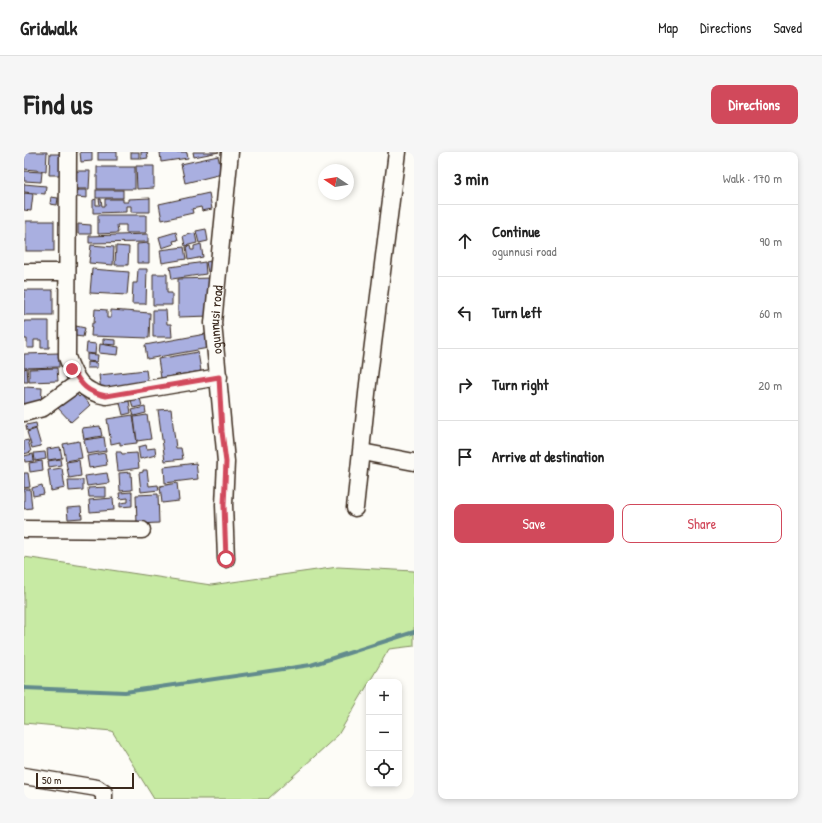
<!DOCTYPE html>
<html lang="en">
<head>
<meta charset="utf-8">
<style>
  :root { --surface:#fff; --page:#f6f6f6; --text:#222; --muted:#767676; --line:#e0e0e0; --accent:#d1495b }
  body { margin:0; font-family:"Patrick Hand",sans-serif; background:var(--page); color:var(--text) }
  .controls { position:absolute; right:12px; bottom:12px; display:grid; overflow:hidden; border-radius:8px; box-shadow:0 2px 6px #0003 }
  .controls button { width:36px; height:36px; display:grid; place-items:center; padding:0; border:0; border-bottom:1px solid var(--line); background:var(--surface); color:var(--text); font:20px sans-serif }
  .compass { position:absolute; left:294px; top:12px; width:36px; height:36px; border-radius:50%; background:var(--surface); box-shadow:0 2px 6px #0003; rotate:282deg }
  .scale { position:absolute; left:12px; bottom:10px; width:98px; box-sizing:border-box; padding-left:4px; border:2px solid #3b2a1e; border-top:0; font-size:11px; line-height:14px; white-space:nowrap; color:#3b2a1e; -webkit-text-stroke:3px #fdfcf7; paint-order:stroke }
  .stop { position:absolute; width:12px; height:12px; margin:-9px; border:3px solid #d1495b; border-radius:50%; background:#fff }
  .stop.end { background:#d1495b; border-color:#fff; box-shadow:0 1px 4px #0008 }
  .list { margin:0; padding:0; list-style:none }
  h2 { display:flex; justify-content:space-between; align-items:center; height:52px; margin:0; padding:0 16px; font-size:17px }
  h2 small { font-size:13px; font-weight:400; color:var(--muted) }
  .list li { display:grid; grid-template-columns:26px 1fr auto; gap:12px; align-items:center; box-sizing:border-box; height:72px; padding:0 16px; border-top:1px solid var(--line) }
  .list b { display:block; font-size:15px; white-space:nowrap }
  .list p { margin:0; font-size:13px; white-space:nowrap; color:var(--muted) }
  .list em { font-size:13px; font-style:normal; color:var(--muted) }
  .actions { display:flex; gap:8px; padding:12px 16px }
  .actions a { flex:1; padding:9px 0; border:1px solid var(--accent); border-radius:8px; text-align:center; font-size:14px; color:var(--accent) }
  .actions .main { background:var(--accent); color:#fff }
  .icon { flex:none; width:22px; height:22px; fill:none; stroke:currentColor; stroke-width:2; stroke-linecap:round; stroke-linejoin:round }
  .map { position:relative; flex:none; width:390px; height:647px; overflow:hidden; border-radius:8px }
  header { display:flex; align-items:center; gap:24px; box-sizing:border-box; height:56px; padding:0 20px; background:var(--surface); border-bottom:1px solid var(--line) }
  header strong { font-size:19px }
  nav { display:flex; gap:22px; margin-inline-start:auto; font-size:14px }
  .intro { display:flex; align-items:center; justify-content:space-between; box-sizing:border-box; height:96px; padding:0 24px }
  h1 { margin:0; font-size:28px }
  .button { padding:10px 18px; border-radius:8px; background:var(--accent); color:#fff; font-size:14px; font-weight:700 }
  main { display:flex; gap:24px; padding:0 24px }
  aside { flex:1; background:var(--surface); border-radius:8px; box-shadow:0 2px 6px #0003 }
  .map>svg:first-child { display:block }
  .green { fill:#c7eaa3; stroke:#818a60 }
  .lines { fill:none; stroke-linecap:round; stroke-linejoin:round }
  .stream { stroke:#628b8d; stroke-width:4 }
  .building { fill:#a9afe0; stroke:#3b2a1e }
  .minor-casing { stroke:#3b2a1e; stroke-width:19 }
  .minor { stroke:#fdfcf7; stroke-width:16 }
  .route { stroke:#d1495b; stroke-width:5 }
  .labels { text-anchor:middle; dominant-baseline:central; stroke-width:3; stroke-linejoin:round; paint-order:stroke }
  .street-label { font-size:14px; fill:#3b2a1e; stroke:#fdfcf7 }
</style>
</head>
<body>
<header>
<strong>Gridwalk</strong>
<nav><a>Map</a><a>Directions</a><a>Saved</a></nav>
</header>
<div class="intro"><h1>Find us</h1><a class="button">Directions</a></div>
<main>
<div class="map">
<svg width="390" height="647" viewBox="0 0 390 647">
  <rect width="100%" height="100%" fill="#fdfcf7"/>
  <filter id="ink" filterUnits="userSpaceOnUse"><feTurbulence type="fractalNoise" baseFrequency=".025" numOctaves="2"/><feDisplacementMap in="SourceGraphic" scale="8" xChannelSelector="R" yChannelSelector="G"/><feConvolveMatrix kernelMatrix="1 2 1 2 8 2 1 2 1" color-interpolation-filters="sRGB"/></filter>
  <g filter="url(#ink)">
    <polygon class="green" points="0,405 187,433 314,415 390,419 390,494 365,497 314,583 244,647 130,647 88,579 0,571"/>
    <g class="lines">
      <polyline class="stream" points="0,536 101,540 287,513 390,480"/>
    </g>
    <g class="building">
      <polygon points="0,0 23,0 22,19 0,17"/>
      <polygon points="56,0 68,0 68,9 57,10"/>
      <rect x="74" y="0" width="19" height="8"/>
      <rect x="107" y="0" width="8" height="6"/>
      <polygon points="117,0 123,0 124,6 117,7"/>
      <polygon points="136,0 163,0 164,6 137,10"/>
      <polygon points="169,0 195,0 170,5"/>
      <polygon points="26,2 37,2 36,23 25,23"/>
      <polygon points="194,4 198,22 161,31 157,12"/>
      <polygon points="112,14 130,14 130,36 113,37"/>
      <rect x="73" y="15" width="38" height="22"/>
      <polygon points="0,19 18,20 17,30 0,29"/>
      <polygon points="52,19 66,19 65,37 51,37"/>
      <polygon points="0,32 22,34 21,42 0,40"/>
      <polygon points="53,38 63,38 63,46 53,45"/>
      <rect x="72" y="38" width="27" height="8"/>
      <polygon points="0,41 9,42 7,59 0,58"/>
      <polygon points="185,41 188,57 178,59 177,55 168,57 169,61 138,68 135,52"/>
      <polygon points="27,45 34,46 33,53 26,52"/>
      <polygon points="126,46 126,60 107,60 107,54 102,54 102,60 69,61 69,48 72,47 72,53 76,53 75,47 77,47 78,54 81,54 81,47 99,47 99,50 104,50 104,47"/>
      <polygon points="74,63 122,63 122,81 102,81 102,73 93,73 94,81 74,82"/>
      <rect x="2" y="69" width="28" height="30"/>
      <polygon points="54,72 67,73 67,82 54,82"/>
      <polygon points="182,77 184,89 175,91 172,79"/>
      <polygon points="152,80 154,88 149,89 150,92 138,96 135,85"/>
      <polygon points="171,81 173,91 161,94 159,84"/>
      <polygon points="124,82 124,90 65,91 65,84"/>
      <polygon points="125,91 125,111 113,111 113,92"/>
      <polygon points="177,92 179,105 164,108 162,95 166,94 167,98 170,98 170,94"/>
      <polygon points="67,93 90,95 89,113 65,111"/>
      <polygon points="92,94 105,95 104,113 91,113"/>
      <polygon points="160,95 162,107 138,111 136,98"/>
      <polygon points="191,108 192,119 184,120 182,110"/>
      <polygon points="181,110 182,122 148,127 146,115"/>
      <polygon points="68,117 105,120 103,143 66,141"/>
      <polygon points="114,117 123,117 122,152 108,152 109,131 113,131"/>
      <polygon points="129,122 143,122 143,141 148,141 148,153 129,153"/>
      <polygon points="186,126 187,164 154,165 154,127"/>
      <rect x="0" y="138" width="29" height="25"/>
      <polygon points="71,157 83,158 83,166 87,166 87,158 126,161 125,186 67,184 68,171 70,171"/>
      <polygon points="129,158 142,158 143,172 147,172 148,185 129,185"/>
      <polygon points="0,169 25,169 25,196 17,196 17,188 10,188 10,196 3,196 3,187 0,187"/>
      <polygon points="52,174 61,176 59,185 51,184"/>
      <polygon points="187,181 190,195 123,207 121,193"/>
      <polygon points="79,187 92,188 92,193 79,192"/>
      <polygon points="63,191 72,192 71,202 62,201"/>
      <polygon points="76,192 95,195 94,203 75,201"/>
      <polygon points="174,200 177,219 137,226 134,207"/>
      <polygon points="35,201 35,215 0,216 0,202"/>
      <polygon points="63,202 74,203 73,210 63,209"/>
      <polygon points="63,210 73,211 73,216 63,216"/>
      <polygon points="3,216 4,230 0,230 0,217"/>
      <polygon points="33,216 34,229 5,230 5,217"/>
      <polygon points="122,218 124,232 77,239 75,223"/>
      <polygon points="0,235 18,236 17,256 0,255"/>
      <polygon points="50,239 55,245 57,243 66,253 47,270 33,255"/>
      <polygon points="116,246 118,254 109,256 107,248"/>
      <polygon points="105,249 107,261 99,263 96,251"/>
      <polygon points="121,255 122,261 110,264 108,258"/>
      <polygon points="147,257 152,296 157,296 159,307 141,309 134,258"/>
      <polygon points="109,263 113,291 96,293 96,290 87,292 83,267"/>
      <polygon points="123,263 127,287 113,289 110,265"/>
      <polygon points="12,271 13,276 3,279 2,273"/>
      <polygon points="76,274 78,284 60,287 58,276"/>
      <polygon points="12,277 17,294 8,296 3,280"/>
      <polygon points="80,285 82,299 63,302 60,288"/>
      <polygon points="4,288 7,300 0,302 0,289"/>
      <polygon points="55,289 58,306 42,309 39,292"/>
      <polygon points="122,293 123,297 131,296 132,303 116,307 114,295"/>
      <polygon points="36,295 38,306 24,308 23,297"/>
      <polygon points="21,300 22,307 11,309 10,301"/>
      <polygon points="92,300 97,300 98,302 113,301 115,316 94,319"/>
      <polygon points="81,301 83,313 65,316 63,304"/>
      <polygon points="9,302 10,309 1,310 0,304"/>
      <polygon points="36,307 37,313 25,315 24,309"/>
      <polygon points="55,308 57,324 45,326 42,310"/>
      <polygon points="18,309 19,318 6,320 5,311"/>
      <polygon points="172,311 174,327 141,331 140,315"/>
      <polygon points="38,316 41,336 27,339 24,318"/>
      <polygon points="119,318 123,318 125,334 134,333 135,338 117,340 115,321 119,320"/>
      <polygon points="107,320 108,338 96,339 95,321"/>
      <polygon points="0,321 4,321 6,335 0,336"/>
      <polygon points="83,321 85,331 63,334 61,324"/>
      <polygon points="44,328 59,328 59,338 45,339"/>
      <polygon points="153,331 155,349 138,351 136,334"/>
      <polygon points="18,333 20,342 9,344 8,336"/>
      <polygon points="82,335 82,345 65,345 64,336"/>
      <polygon points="0,337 6,337 8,356 0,357"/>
      <polygon points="108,340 108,354 96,355 96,351 104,350 104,346 96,347 95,341"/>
      <polygon points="134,342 135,371 113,372 112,343"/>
      <polygon points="89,346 90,358 66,360 65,348"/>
      <polygon points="57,355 58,366 44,367 43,356"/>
    </g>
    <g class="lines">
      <g class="minor-casing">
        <g id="minor">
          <path d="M44,0L43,205C51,227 58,240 82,244L195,225"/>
          <polyline points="0,120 42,120"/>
          <polyline points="0,261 19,256 55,230"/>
          <polyline points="338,300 390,310"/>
          <polyline points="331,356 344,232 373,0"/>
          <polyline points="0,377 118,378"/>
          <path id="s1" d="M202,407L200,353L202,310L189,171L206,0"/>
          <polyline points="0,624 73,636 80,641 80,647"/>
        </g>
      </g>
      <use href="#minor" class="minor"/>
    </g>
  </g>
  <g class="lines" filter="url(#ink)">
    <path class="route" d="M48,217C58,234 63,240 82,244L195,225L198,280L202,310L200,353L202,407"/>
  </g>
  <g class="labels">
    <g class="street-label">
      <text stroke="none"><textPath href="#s1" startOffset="240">ogunnusi road</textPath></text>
    </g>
  </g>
</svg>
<div class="controls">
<button>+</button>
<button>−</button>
<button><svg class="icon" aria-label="locate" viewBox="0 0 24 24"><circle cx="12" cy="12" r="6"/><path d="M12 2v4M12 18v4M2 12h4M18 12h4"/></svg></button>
</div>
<svg class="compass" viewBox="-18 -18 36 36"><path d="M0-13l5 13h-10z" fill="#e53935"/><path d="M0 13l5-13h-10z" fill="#767676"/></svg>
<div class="scale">50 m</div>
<div class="stop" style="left:202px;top:407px"></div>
<div class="stop end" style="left:48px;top:217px"></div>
</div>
<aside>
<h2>3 min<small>Walk · 170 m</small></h2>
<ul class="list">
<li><svg class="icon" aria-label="ahead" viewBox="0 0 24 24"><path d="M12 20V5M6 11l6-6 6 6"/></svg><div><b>Continue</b><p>ogunnusi road</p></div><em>90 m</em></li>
<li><svg class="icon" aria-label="left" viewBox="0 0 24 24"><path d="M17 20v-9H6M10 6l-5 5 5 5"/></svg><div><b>Turn left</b></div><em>60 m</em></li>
<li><svg class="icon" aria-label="right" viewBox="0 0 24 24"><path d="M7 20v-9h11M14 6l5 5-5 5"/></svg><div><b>Turn right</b></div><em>20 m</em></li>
<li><svg class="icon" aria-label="arrive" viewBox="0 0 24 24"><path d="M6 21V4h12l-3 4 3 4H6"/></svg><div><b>Arrive at destination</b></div></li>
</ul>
<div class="actions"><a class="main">Save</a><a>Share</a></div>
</aside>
</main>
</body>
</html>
